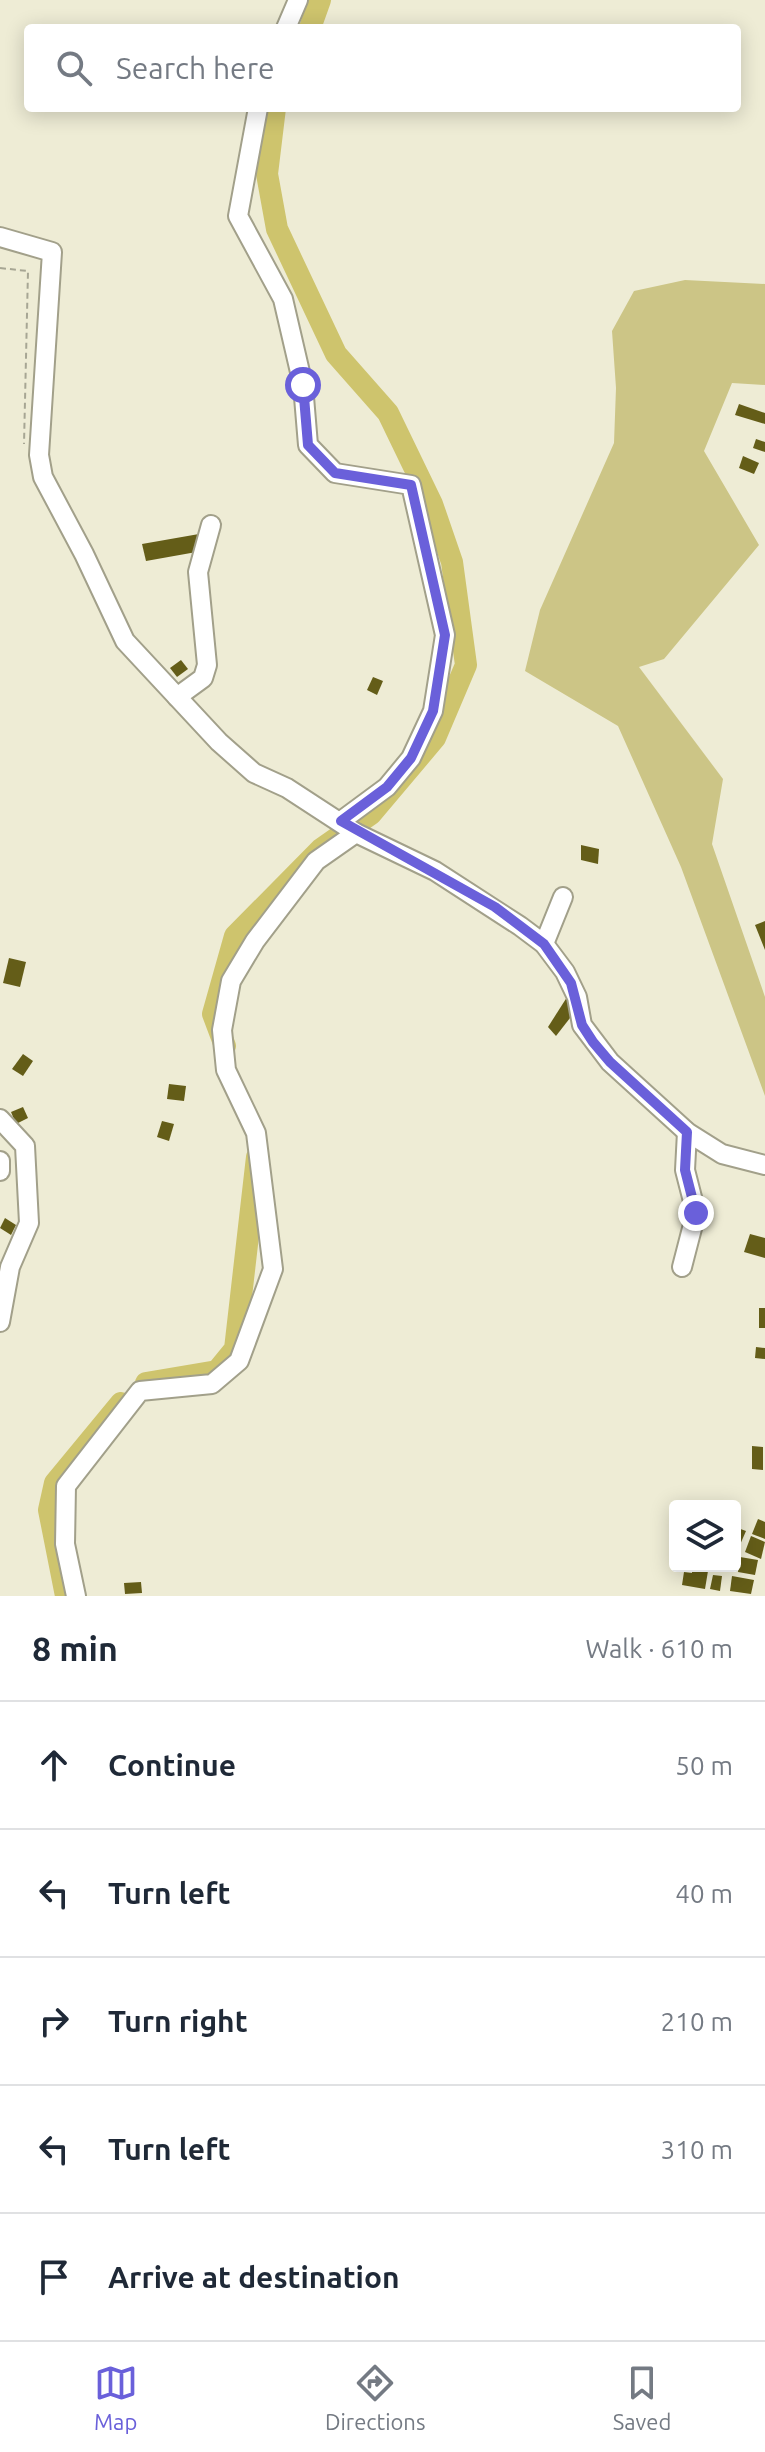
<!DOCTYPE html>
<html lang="en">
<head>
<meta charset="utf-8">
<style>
  :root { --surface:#fff; --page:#f2f2f3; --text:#1f2937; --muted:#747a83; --line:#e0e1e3; --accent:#6a60da }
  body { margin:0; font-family:Ubuntu,sans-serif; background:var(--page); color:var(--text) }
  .controls { position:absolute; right:24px; bottom:24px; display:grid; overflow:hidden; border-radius:8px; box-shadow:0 4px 20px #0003 }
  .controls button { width:72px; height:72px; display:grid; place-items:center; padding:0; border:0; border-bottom:2px solid var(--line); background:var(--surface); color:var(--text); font:40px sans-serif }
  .stop { position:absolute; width:24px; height:24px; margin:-18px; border:6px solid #6a60da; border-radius:50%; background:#fff }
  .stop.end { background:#6a60da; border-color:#fff; box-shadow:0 2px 8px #0008 }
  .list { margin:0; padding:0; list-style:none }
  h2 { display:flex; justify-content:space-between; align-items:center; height:104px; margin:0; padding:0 32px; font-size:34px }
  h2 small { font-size:26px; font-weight:400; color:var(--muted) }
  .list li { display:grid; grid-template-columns:52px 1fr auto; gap:24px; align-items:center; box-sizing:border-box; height:128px; padding:0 32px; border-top:2px solid var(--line) }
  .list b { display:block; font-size:30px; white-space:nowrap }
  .list em { font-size:26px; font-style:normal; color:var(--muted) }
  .icon { flex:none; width:44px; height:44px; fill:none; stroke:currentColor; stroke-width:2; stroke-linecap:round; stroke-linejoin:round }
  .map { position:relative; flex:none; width:765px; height:1596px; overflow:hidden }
  .search { position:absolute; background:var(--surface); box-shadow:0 4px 20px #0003; left:24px; right:24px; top:24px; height:88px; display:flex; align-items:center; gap:20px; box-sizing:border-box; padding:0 28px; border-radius:8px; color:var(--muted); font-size:30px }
  .sheet { height:744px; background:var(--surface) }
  nav { display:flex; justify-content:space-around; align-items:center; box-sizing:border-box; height:112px; border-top:2px solid var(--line); background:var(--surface); font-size:22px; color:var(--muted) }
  nav a { display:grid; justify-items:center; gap:4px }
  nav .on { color:var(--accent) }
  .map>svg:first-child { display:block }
  .green { fill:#ccc586 }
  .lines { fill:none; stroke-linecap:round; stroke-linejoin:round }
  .river { stroke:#cec46d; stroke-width:22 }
  .building { fill:#645d18 }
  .minor-casing { stroke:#a2a08a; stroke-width:22 }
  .path { stroke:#a7a694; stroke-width:2; stroke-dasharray:6 4; stroke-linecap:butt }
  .minor { stroke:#fff; stroke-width:18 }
  .route { stroke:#6a60da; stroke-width:10 }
</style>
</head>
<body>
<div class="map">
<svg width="765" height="1596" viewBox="0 0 765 1596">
  <rect width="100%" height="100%" fill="#eeecd5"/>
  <polygon class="green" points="685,280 765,284 765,385 732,383 704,451 759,545 664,659 639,667 723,779 712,844 765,997 765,1096 681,867 618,726 525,671 540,610 614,443 616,388 612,331 634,291"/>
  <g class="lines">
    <g class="river">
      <polyline points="310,28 320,0"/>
      <polyline points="225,1046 213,1014 235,936 321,849 371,814 435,738 466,665 452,562 432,504 388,413 336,354 277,229 267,174 275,108"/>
      <polyline points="146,1383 217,1371 235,1349 257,1157"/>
      <polyline points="66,1596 49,1510 55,1483 121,1403"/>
    </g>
  </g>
  <g class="building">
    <polygon points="739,404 765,413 765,424 735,415"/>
    <polygon points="756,439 765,442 765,452 753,448"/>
    <polygon points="743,456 759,463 754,474 739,468"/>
    <polygon points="199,534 202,551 146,561 142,544"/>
    <polygon points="181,660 188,669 177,677 170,668"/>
    <polygon points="373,677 383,681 377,695 367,690"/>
    <polygon points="581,845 599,849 598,864 581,860"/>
    <polygon points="765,921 765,950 755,925"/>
    <polygon points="9,958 26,962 20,987 3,983"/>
    <polygon points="569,994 577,1009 556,1036 548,1027"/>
    <polygon points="23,1054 33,1061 23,1076 12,1069"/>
    <polygon points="169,1084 186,1086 184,1101 167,1099"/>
    <polygon points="23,1107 28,1118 16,1124 11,1112"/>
    <polygon points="162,1121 174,1124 169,1141 157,1137"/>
    <polygon points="5,1218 16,1225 11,1235 0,1228"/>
    <polygon points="750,1234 765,1238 765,1258 744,1252"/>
    <rect x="759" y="1308" width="6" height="20"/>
    <polygon points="756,1347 765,1348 765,1359 755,1358"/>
    <polygon points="752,1446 763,1447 763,1470 752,1469"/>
    <polygon points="758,1519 765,1522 765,1539 752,1534"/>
    <polygon points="735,1527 746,1531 739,1547 735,1545"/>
    <polygon points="751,1536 765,1542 761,1559 745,1552"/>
    <polygon points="740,1557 758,1560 755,1575 738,1572"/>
    <polygon points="692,1568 708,1571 705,1589 682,1585 684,1572 692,1573"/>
    <polygon points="713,1575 722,1576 720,1591 710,1589"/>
    <polygon points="732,1576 754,1580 751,1594 730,1591"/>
    <polygon points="141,1582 142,1593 125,1594 124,1583"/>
  </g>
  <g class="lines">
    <g class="minor-casing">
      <g id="minor">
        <polyline points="286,28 298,0"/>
        <polyline points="258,108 238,216 283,299 303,385 308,445 335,473 411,485 445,635 433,711 411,758 387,787 341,821"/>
        <polyline points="0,237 52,252 39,455 43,477 84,554 125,641 219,742 254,773 287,788 356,833 435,871 520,926 544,944 565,972 577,997 582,1025 610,1062 687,1132 722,1154 765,1165"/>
        <polyline points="177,697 203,678 207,665 198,572 211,525"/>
        <polyline points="544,944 563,897"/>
        <polyline points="0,1119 25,1146 29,1223 10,1267 0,1322"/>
        <polyline points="0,1161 0,1171"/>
        <polyline points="682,1267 696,1213 685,1170 687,1132"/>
        <polyline points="76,1596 65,1544 66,1486 140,1391 212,1384 239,1361 273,1269 256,1133 226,1070 222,1030 231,981 255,941 316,861 356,833"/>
      </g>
    </g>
    <polyline class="path" points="0,268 28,271 24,444"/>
    <use href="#minor" class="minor"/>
  </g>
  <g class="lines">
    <polyline class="route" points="303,385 308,445 335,473 411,485 445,635 433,711 411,758 387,787 341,821 495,907 544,944 571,983 582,1025 593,1042 610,1062 687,1132 685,1170 696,1213"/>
  </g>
</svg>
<div class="controls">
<button><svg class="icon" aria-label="layers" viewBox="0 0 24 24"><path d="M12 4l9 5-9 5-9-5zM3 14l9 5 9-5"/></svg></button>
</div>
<div class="stop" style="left:303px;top:385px"></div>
<div class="stop end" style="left:696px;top:1213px"></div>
<div class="search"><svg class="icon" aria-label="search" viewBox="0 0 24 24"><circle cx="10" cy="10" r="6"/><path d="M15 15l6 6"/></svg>Search here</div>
</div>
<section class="sheet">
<h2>8 min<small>Walk · 610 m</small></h2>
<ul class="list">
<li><svg class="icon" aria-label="ahead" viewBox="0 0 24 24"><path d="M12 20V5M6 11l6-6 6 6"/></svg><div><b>Continue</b></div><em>50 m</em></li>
<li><svg class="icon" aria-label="left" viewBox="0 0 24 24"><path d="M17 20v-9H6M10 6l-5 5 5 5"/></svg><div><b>Turn left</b></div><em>40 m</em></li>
<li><svg class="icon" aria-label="right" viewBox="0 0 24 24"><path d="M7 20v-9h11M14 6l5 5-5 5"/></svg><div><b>Turn right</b></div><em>210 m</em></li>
<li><svg class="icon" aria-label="left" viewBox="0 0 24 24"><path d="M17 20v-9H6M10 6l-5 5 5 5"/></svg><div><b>Turn left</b></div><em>310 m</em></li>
<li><svg class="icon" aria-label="arrive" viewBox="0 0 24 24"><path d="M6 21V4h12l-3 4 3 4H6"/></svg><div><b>Arrive at destination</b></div></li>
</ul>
</section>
<nav>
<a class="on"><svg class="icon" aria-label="map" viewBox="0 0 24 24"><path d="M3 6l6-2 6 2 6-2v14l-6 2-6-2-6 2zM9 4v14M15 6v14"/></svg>Map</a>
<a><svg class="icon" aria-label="directions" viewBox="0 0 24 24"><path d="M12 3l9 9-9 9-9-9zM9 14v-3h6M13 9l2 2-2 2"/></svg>Directions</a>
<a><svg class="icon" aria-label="saved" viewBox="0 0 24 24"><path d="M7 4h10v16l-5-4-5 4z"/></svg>Saved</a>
</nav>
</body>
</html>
